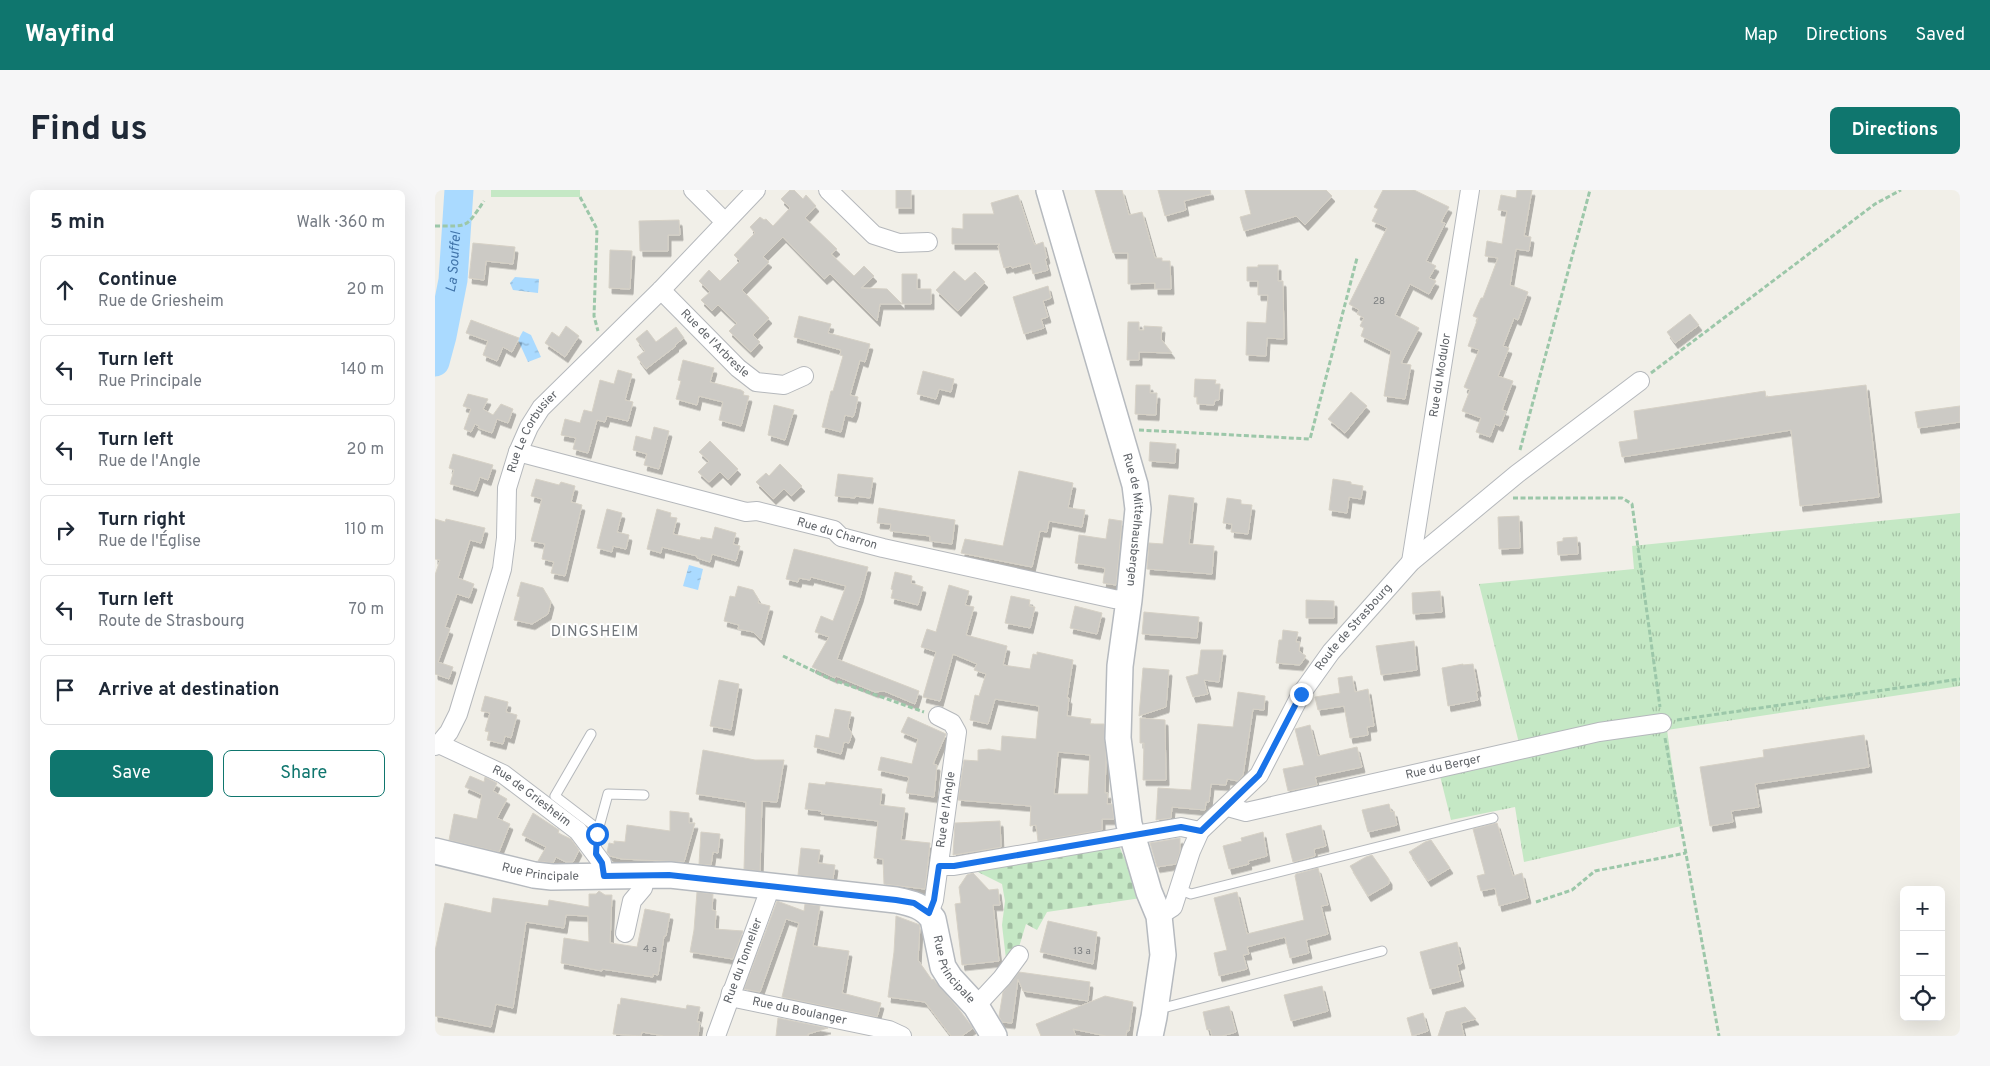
<!DOCTYPE html>
<html lang="en">
<head>
<meta charset="utf-8">
<style>
  :root { --surface:#fff; --page:#f6f6f7; --text:#1f2937; --muted:#747a83; --line:#e0e1e3; --accent:#0f766e }
  body { margin:0; font-family:Overpass,sans-serif; background:var(--page); color:var(--text) }
  .controls { position:absolute; right:15px; bottom:15px; display:grid; overflow:hidden; border-radius:8px; box-shadow:0 5px 20px #0002 }
  .controls button { width:45px; height:45px; display:grid; place-items:center; padding:0; border:0; border-bottom:1px solid var(--line); background:var(--surface); color:var(--text); font:25px sans-serif }
  .stop { position:absolute; width:15px; height:15px; margin:-11px; border:4px solid #1a73e8; border-radius:50%; background:#fff }
  .stop.end { background:#1a73e8; border-color:#fff; box-shadow:0 1px 5px #0008 }
  .list { margin:0; padding:0; list-style:none }
  h2 { display:flex; justify-content:space-between; align-items:center; height:65px; margin:0; padding:0 20px; font-size:21px }
  h2 small { font-size:16px; font-weight:400; color:var(--muted) }
  .list li { display:grid; grid-template-columns:32px 1fr auto; gap:15px; align-items:center; box-sizing:border-box; height:70px; margin:0 10px 10px; padding:0 10px; border:1px solid var(--line); border-radius:8px }
  .list b { display:block; font-size:19px; white-space:nowrap }
  .list p { margin:0; font-size:16px; white-space:nowrap; color:var(--muted) }
  .list em { font-size:16px; font-style:normal; color:var(--muted) }
  .actions { display:flex; gap:10px; padding:15px 20px }
  .actions a { flex:1; padding:11px 0; border:1px solid var(--accent); border-radius:8px; text-align:center; font-size:18px; color:var(--accent) }
  .actions .main { background:var(--accent); color:#fff }
  .icon { flex:none; width:28px; height:28px; fill:none; stroke:currentColor; stroke-width:2; stroke-linecap:round; stroke-linejoin:round }
  .map { position:relative; flex:none; width:1525px; height:846px; overflow:hidden; border-radius:8px }
  header { display:flex; align-items:center; gap:30px; box-sizing:border-box; height:70px; padding:0 25px; background:var(--accent); color:#fff }
  header strong { font-size:24px }
  nav { display:flex; gap:28px; margin-inline-start:auto; font-size:18px }
  .intro { display:flex; align-items:center; justify-content:space-between; box-sizing:border-box; height:120px; padding:0 30px }
  h1 { margin:0; font-size:35px }
  .button { padding:12px 22px; border-radius:8px; background:var(--accent); color:#fff; font-size:18px; font-weight:700 }
  main { display:flex; gap:30px; padding:0 30px }
  aside { flex:1; background:var(--surface); border-radius:8px; box-shadow:0 5px 20px #0002 }
  .map>svg:first-child { display:block }
  .grass { fill:url(#grass-tufts) }
  .cemetery { fill:url(#cemetery-stones) }
  .garden { fill:#c5e8c5 }
  .water { fill:url(#water-ripples) }
  .lines { fill:none; stroke-linecap:round; stroke-linejoin:round }
  .river { stroke:#aadaff; stroke-width:29 }
  .building { fill:#cccac5; stroke:#d6d1c6; fill-rule:evenodd; filter:url(#shadow) }
  .lane-casing { stroke:#b5b8bc; stroke-width:11 }
  .street-casing { stroke:#b5b8bc; stroke-width:20 }
  .secondary-casing { stroke:#b6babf; stroke-width:28 }
  .path { stroke:#9cc7a9; stroke-width:3; stroke-dasharray:5 2.5; stroke-linecap:butt }
  .lane { stroke:#fff; stroke-width:9 }
  .street { stroke:#fff; stroke-width:18 }
  .secondary { stroke:#fff; stroke-width:25 }
  .route { stroke:#1a73e8; stroke-width:6 }
  .labels { text-anchor:middle; dominant-baseline:central; stroke-width:4; stroke-linejoin:round; paint-order:stroke }
  .number-label { font-size:10px; fill:#7a7d7f }
  .street-label { font-size:12px; fill:#5f6368; stroke:#fff }
  .water-label { font-size:14px; font-style:italic; fill:#4174aa; stroke:#fff }
  .quarter-label { font-size:15px; letter-spacing:1px; fill:#70757a; stroke:#fff }
</style>
</head>
<body>
<header>
<strong>Wayfind</strong>
<nav><a>Map</a><a>Directions</a><a>Saved</a></nav>
</header>
<div class="intro"><h1>Find us</h1><a class="button">Directions</a></div>
<main>
<aside>
<h2>5 min<small>Walk · 360 m</small></h2>
<ul class="list">
<li><svg class="icon" aria-label="ahead" viewBox="0 0 24 24"><path d="M12 20V5M6 11l6-6 6 6"/></svg><div><b>Continue</b><p>Rue de Griesheim</p></div><em>20 m</em></li>
<li><svg class="icon" aria-label="left" viewBox="0 0 24 24"><path d="M17 20v-9H6M10 6l-5 5 5 5"/></svg><div><b>Turn left</b><p>Rue Principale</p></div><em>140 m</em></li>
<li><svg class="icon" aria-label="left" viewBox="0 0 24 24"><path d="M17 20v-9H6M10 6l-5 5 5 5"/></svg><div><b>Turn left</b><p>Rue de l'Angle</p></div><em>20 m</em></li>
<li><svg class="icon" aria-label="right" viewBox="0 0 24 24"><path d="M7 20v-9h11M14 6l5 5-5 5"/></svg><div><b>Turn right</b><p>Rue de l'Église</p></div><em>110 m</em></li>
<li><svg class="icon" aria-label="left" viewBox="0 0 24 24"><path d="M17 20v-9H6M10 6l-5 5 5 5"/></svg><div><b>Turn left</b><p>Route de Strasbourg</p></div><em>70 m</em></li>
<li><svg class="icon" aria-label="arrive" viewBox="0 0 24 24"><path d="M6 21V4h12l-3 4 3 4H6"/></svg><div><b>Arrive at destination</b></div></li>
</ul>
<div class="actions"><a class="main">Save</a><a>Share</a></div>
</aside>
<div class="map">
<svg width="1525" height="846" viewBox="0 0 1525 846">
  <defs>
    <pattern id="grass-tufts" width="24" height="20" patternUnits="userSpaceOnUse" patternTransform="scale(1.25)"><rect width="24" height="20" fill="#c5e8c5"/><path d="M3 7l-1-3M5 7V3M7 7l1-3M15 17l-1-3M17 17v-4M19 17l1-3" fill="none" stroke="#a3c0a4"/></pattern>
    <pattern id="cemetery-stones" width="16" height="16" patternUnits="userSpaceOnUse" patternTransform="scale(1.25)"><rect width="16" height="16" fill="#c5e8c5"/><path d="M2 7V4a2 2 0 0 1 4 0v3zM10 15v-3a2 2 0 0 1 4 0v3z" fill="#a3c0a4"/></pattern>
    <pattern id="water-ripples" width="26" height="14" patternUnits="userSpaceOnUse" patternTransform="scale(1.25)"><rect width="26" height="14" fill="#aadaff"/><path d="M2 4q2-2 4 0t4 0M15 11q2-2 4 0t4 0" fill="none" stroke="#8eb4d2"/></pattern>
    <filter id="shadow"><feDropShadow dx="3" dy="5.5" stdDeviation="0" flood-color="#0004"/></filter>
  </defs>
  <rect width="100%" height="100%" fill="#f1efe8"/>
  <polygon class="grass" points="1525,323 1525,496 1232,540 1246,636 1089,672 1080,617 1016,630 1005,586 1087,565 1044,394 1199,379 1197,356"/>
  <polygon class="cemetery" points="683,653 706,708 612,722 602,740 591,734 584,757 571,769 567,735 570,711 567,694 539,680"/>
  <rect class="garden" x="56" y="0" width="89" height="7"/>
  <g class="water">
    <polygon points="80,87 104,89 103,103 78,100 75,93"/>
    <polygon points="88,141 96,145 106,167 93,172 83,150"/>
    <polygon points="254,375 268,379 263,400 248,396"/>
  </g>
  <g class="lines">
    <path class="river" id="s1" d="M0,172L7,146L18,90L24,0"/>
  </g>
  <g class="building">
    <polygon points="355,0 359,0 368,9 371,5 381,16 370,28 402,59 396,64 419,86 429,76 439,86 426,98 452,99 467,114 445,114 442,131 395,84 389,89 348,47 328,67 334,72 307,100 334,128 318,145 325,152 316,162 294,141 302,133 283,115 277,121 266,110 275,102 264,91 274,80 285,91 305,71 299,65 320,43 315,37 325,27 329,30 331,29 338,36 355,18 346,9"/>
    <rect x="461" y="0" width="15" height="18"/>
    <polygon points="660,0 687,0 694,25 707,22 720,68 727,68 727,71 735,71 736,99 720,99 720,93 693,94 693,63 678,63"/>
    <polygon points="723,0 775,0 776,4 749,11 751,20 730,26"/>
    <polygon points="810,0 891,0 897,6 870,35 861,26 809,41 805,27 816,24"/>
    <polygon points="948,0 979,0 1014,17 1006,32 1010,33 991,71 1001,76 994,88 1001,91 994,104 975,94 960,125 984,138 966,173 976,175 970,209 949,206 956,161 926,146 929,138 925,136 929,128 922,124 924,120 914,114 952,38 937,31 943,19 939,17"/>
    <polygon points="1082,0 1097,0 1089,46 1096,47 1094,61 1081,59 1075,95 1093,102 1083,130 1079,128 1068,156 1074,158 1063,186 1078,191 1067,220 1071,221 1065,236 1060,234 1055,247 1041,242 1046,228 1027,221 1035,200 1029,197 1044,160 1033,156 1043,128 1038,126 1046,108 1048,108 1063,68 1050,66 1052,51 1067,54 1072,21 1063,20 1066,5 1081,8"/>
    <polygon points="583,5 598,51 600,55 608,52 612,68 610,69 613,80 598,84 595,73 577,78 576,76 569,78 563,56 565,54 517,54 517,38 528,39 528,24 559,24 556,13"/>
    <polygon points="244,30 245,45 233,45 233,61 205,61 204,31"/>
    <polygon points="38,53 80,57 78,74 51,71 49,90 34,88"/>
    <polygon points="175,60 197,61 195,99 174,98"/>
    <polygon points="823,75 843,75 843,91 848,91 849,149 832,148 831,166 811,165 812,132 831,133 833,105 823,105 823,91 812,91 812,77 823,77"/>
    <polygon points="519,81 530,91 540,82 550,92 523,121 501,100"/>
    <polygon points="467,84 482,84 482,99 496,99 496,114 467,114"/>
    <polygon points="613,96 616,108 608,111 613,127 606,129 609,138 589,144 578,107"/>
    <polygon points="1255,124 1264,135 1240,153 1232,142"/>
    <polygon points="364,126 396,134 393,143 435,154 430,172 425,170 415,205 423,207 420,222 418,227 410,225 406,242 387,237 396,201 398,201 408,166 405,165 406,160 359,147"/>
    <polygon points="36,130 84,148 77,162 68,157 62,171 48,165 53,151 31,143"/>
    <polygon points="693,132 704,132 704,140 709,140 709,136 727,137 726,149 737,163 704,162 704,170 692,170"/>
    <polygon points="131,136 144,146 130,167 110,153 117,142 124,147"/>
    <polygon points="241,137 249,148 240,155 241,156 211,179 202,167 210,161 201,149 212,140 221,152"/>
    <polygon points="248,170 279,178 275,192 306,200 309,202 308,205 314,206 306,236 284,230 288,212 264,206 262,215 241,209 246,191 243,190"/>
    <polygon points="183,180 197,184 190,210 198,212 193,231 172,226 170,232 162,230 153,263 138,259 141,248 126,245 130,229 145,233 149,220 157,222 165,190 179,194"/>
    <polygon points="488,181 519,189 516,202 504,199 501,209 482,204"/>
    <polygon points="760,189 781,190 780,194 785,194 784,210 780,210 779,215 762,214 762,207 759,207"/>
    <polygon points="701,195 715,195 715,203 722,203 721,225 700,224"/>
    <polygon points="1431,195 1444,307 1365,316 1356,240 1187,267 1184,252 1203,249 1199,221 1330,201 1331,207"/>
    <polygon points="916,202 932,216 910,243 893,229"/>
    <polygon points="33,204 53,209 48,219 58,225 66,214 78,219 73,233 62,229 57,243 43,238 44,236 40,234 36,242 29,239 36,219 28,216"/>
    <polygon points="339,215 359,220 350,250 333,245"/>
    <polygon points="1525,216 1525,232 1483,238 1480,222"/>
    <polygon points="219,237 234,241 224,279 209,275 212,264 198,260 201,246 216,250"/>
    <polygon points="275,251 303,279 293,290 285,282 274,292 263,282 274,271 264,262"/>
    <polygon points="715,252 741,254 740,273 714,271"/>
    <polygon points="18,264 58,275 53,290 45,287 40,301 15,294 19,280 14,278"/>
    <polygon points="345,274 367,296 356,306 349,299 338,309 321,292 331,283 334,286"/>
    <polygon points="584,281 638,293 633,318 650,320 647,337 614,331 612,342 605,341 597,377 526,363 530,349 568,356"/>
    <polygon points="403,284 438,288 435,308 420,306 420,308 400,306"/>
    <polygon points="101,289 124,295 126,292 140,296 136,312 147,315 130,386 116,383 119,372 107,369 110,354 96,351 107,309 96,306"/>
    <polygon points="898,289 916,292 916,294 928,296 926,309 914,307 912,323 894,320"/>
    <polygon points="734,305 759,308 754,354 779,356 777,384 712,379 714,353 728,354"/>
    <polygon points="792,308 806,310 806,314 817,315 813,344 796,342 797,334 788,333"/>
    <polygon points="444,318 520,330 517,354 495,351 495,346 455,341 456,334 442,333"/>
    <polygon points="172,319 187,323 182,342 194,345 191,359 178,356 177,362 162,358"/>
    <polygon points="222,319 236,323 235,327 242,328 238,344 265,350 266,347 277,349 280,337 301,343 298,354 305,356 301,371 277,364 275,372 262,368 262,366 227,357 226,363 212,359"/>
    <polygon points="1084,326 1085,358 1064,359 1063,327"/>
    <polygon points="0,329 10,332 11,329 50,338 46,353 35,350 23,388 39,394 34,408 22,404 10,437 15,439 3,472 18,477 14,489 0,484 0,385 5,370 0,369"/>
    <polygon points="674,329 687,331 681,395 668,393 670,378 640,373 644,345 671,349"/>
    <polygon points="1142,347 1143,364 1123,365 1122,352 1128,351 1128,348"/>
    <polygon points="359,359 433,377 425,407 402,469 484,501 480,514 449,501 440,502 401,486 400,488 377,477 394,447 380,442 386,426 398,431 411,396 376,387 375,390 364,388 363,392 351,389"/>
    <polygon points="460,382 477,386 476,393 488,397 483,415 456,408 458,400 456,399"/>
    <polygon points="86,392 108,398 116,412 113,424 97,434 79,430 85,407 82,406"/>
    <path d="M514,395L534,401L530,415L539,417L531,445L572,456L568,475L595,479L598,464L602,465V462L638,470L632,508H634L632,526L656,529L655,534H669L671,568L670,603H673L672,614H677L679,629H667V640L603,651L601,635L595,636L596,616L523,610L529,570L543,571V560L554,559L566,561L567,546L601,549L604,516L560,509L553,534L535,530L540,505L544,506L551,484L539,480L542,474L518,464L505,511L488,507L501,462L486,457L492,439L501,442ZM623,562L655,565L653,604H619Z"/>
    <polygon points="303,396 318,400 324,410 323,413 335,416 326,450 318,442 303,439 304,435 289,431 295,406 300,407"/>
    <polygon points="1005,401 1007,422 978,424 977,403"/>
    <polygon points="576,406 595,410 594,416 600,417 595,438 570,433"/>
    <polygon points="871,410 899,411 899,428 871,428"/>
    <polygon points="640,416 667,423 662,444 635,438"/>
    <polygon points="709,422 764,427 762,448 707,444"/>
    <polygon points="848,440 863,442 861,452 865,452 864,461 871,466 865,475 841,473 844,450 847,450"/>
    <polygon points="979,451 982,480 946,485 941,456"/>
    <polygon points="766,460 788,460 784,492 769,490 773,504 758,507 751,487 763,484"/>
    <polygon points="1028,474 1028,475 1038,474 1043,501 1041,501 1043,510 1013,516 1007,478"/>
    <polygon points="708,478 734,480 731,517 704,526"/>
    <polygon points="917,486 920,502 933,499 939,536 932,537 933,545 915,548 909,516 883,520 880,507 905,503 903,488"/>
    <polygon points="284,490 304,494 296,540 275,536"/>
    <polygon points="803,502 830,506 829,520 818,519 808,585 803,591 792,589 791,595 776,594 774,612 771,612 770,620 737,617 736,628 721,630 723,598 756,600 763,534 798,537"/>
    <polygon points="50,506 73,512 71,522 82,525 76,548 70,546 68,554 52,550 54,542 50,541 55,523 46,521"/>
    <polygon points="400,519 416,522 413,537 417,544 414,553 409,552 406,564 379,557 381,545 394,548"/>
    <polygon points="473,527 511,544 498,574 502,575 499,607 471,603 474,587 443,580 446,567 477,574 483,549 466,542"/>
    <polygon points="705,528 730,530 731,590 708,590 709,553 705,553"/>
    <polygon points="875,535 883,566 922,557 927,577 880,587 882,595 853,601 848,579 869,575 860,539"/>
    <polygon points="1429,545 1434,577 1320,594 1324,617 1296,621 1298,632 1275,636 1265,577 1329,567 1328,560"/>
    <polygon points="268,560 320,570 349,570 342,612 327,611 325,681 309,679 311,612 261,604"/>
    <polygon points="35,586 49,592 50,587 62,593 58,601 72,609 62,628 75,634 64,662 14,650 19,624 42,629 47,605 30,597"/>
    <polygon points="391,592 447,599 445,615 470,618 466,650 495,653 490,699 449,694 448,669 439,668 443,631 386,624 387,621 370,619 374,593 390,595"/>
    <polygon points="954,614 956,622 959,621 962,635 933,642 927,620"/>
    <polygon points="235,621 254,623 254,633 260,633 249,672 187,669 175,666 172,662 174,653 179,654 179,651 190,652 192,635 235,641"/>
    <polygon points="98,623 124,640 123,643 136,649 144,660 138,672 131,672 121,667 118,673 103,671 111,657 87,645"/>
    <polygon points="565,631 566,657 518,665 520,633"/>
    <polygon points="1062,633 1078,686 1087,683 1093,708 1064,716 1060,698 1046,701 1042,686 1050,684 1038,639"/>
    <polygon points="886,635 891,656 879,659 880,666 858,672 851,644"/>
    <polygon points="266,642 285,644 283,663 278,662 276,675 264,674"/>
    <polygon points="828,642 832,666 813,671 814,674 794,679 788,656 807,651 806,648"/>
    <polygon points="745,648 745,662 741,674 722,677 715,653"/>
    <polygon points="996,650 1015,678 993,691 974,662 990,652"/>
    <polygon points="366,658 385,660 383,673 400,675 398,689 363,685"/>
    <polygon points="937,665 954,689 954,694 933,706 915,676 931,667"/>
    <polygon points="883,678 893,715 886,716 893,744 871,750 874,763 855,768 850,747 812,757 814,764 808,765 812,779 784,786 779,763 792,760 779,708 802,702 812,744 869,730 860,686 861,684"/>
    <polygon points="538,683 554,700 563,699 565,715 558,715 564,771 527,775 520,714 526,713 524,697 532,685"/>
    <polygon points="164,701 170,705 177,705 175,753 202,757 210,719 235,724 231,746 229,746 223,785 218,784 218,787 167,779 167,781 126,773 129,748 154,752 153,726 131,725 129,738 91,732 78,818 61,814 56,837 0,826 0,761 10,713 56,723 58,708 113,716 114,710 154,717 154,704 161,704"/>
    <polygon points="262,702 278,704 277,720 281,721 280,739 308,741 298,769 255,762 259,740"/>
    <polygon points="342,711 369,721 370,714 385,716 378,756 414,761 407,803 446,813 442,827 347,807 364,733 351,729 325,802 309,799"/>
    <polygon points="461,726 485,735 483,770 497,790 498,789 523,818 538,838 527,846 516,846 490,812 453,807 459,762"/>
    <polygon points="613,731 662,742 658,774 605,762"/>
    <polygon points="1022,752 1027,773 1022,775 1026,791 995,799 985,762"/>
    <polygon points="584,782 655,792 653,811 588,801 583,789 577,833 567,832 564,826 568,802"/>
    <polygon points="887,796 893,821 856,831 849,805"/>
    <polygon points="670,806 698,812 694,841 692,840 691,846 671,846 638,839 641,846 606,846 601,834"/>
    <polygon points="186,808 251,819 252,815 265,817 262,832 265,832 263,846 229,846 207,842 206,846 178,844 183,814 185,815"/>
    <polygon points="794,816 801,842 787,846 777,846 775,839 772,840 768,822"/>
    <polygon points="1030,817 1041,829 1026,833 1029,846 1003,846 1011,822"/>
    <polygon points="988,823 993,841 977,846 972,828"/>
    <polygon points="343,828 393,838 373,844 373,846 341,846"/>
  </g>
  <g class="lines">
    <g class="lane-casing">
      <g id="lane">
        <polyline points="156,544 120,606 163,639"/>
        <polyline points="161,662 162,644 173,604 209,605"/>
        <polyline points="743,699 756,704 1058,628"/>
        <polyline points="722,817 732,817 947,761"/>
      </g>
    </g>
    <g class="street-casing">
      <g id="street">
        <polyline points="258,0 290,32"/>
        <polyline points="393,0 439,45 464,53 493,52"/>
        <path id="s2" d="M226,100L303,178L321,192L349,195L369,186"/>
        <polyline points="83,262 311,322 322,321 399,340 406,347 448,358 679,409 694,410"/>
        <path id="s3" d="M976,372L1035,0"/>
        <path id="s4" d="M4,554L14,542L23,524L67,379L71,348L72,298L83,262L94,237L106,218L226,100L321,0"/>
        <path id="s5" d="M0,556L4,554L68,584L143,641L167,673L169,686"/>
        <path id="s6" d="M793,617L811,622L1164,542L1227,533"/>
        <polyline points="504,676 519,676 746,637 765,641"/>
        <path id="s7" d="M494,723L499,710L522,542L517,533L503,526"/>
        <path id="s8" d="M724,726L738,717L756,661L765,641L824,585L866,504L896,462L976,372L1082,284L1205,191"/>
        <polyline points="190,743 197,711 208,698 211,685"/>
        <path id="s9" d="M296,802L295,807L454,840L467,846"/>
        <polyline points="541,816 567,788 584,765"/>
        <path id="s10" d="M281,846L336,696"/>
      </g>
    </g>
    <g class="secondary-casing">
      <g id="secondary">
        <path id="s11" d="M614,0L700,295L703,319L694,410L685,476L683,548L694,634L714,702L724,726L728,765L719,827L715,846"/>
        <path id="s12" d="M0,661L99,685L117,687L235,685L461,710C476,713 489,716 498,729L508,777L515,788L541,816L559,846"/>
      </g>
    </g>
    <g class="path">
      <polyline points="145,7 162,39 159,126 163,141"/>
      <path d="M0,36C34,36 30,39 49,11"/>
      <polyline points="1216,183 1440,14 1466,0"/>
      <polyline points="704,240 875,249 922,68"/>
      <polyline points="1085,260 1155,0"/>
      <polyline points="1078,308 1187,308 1197,314 1225,517"/>
      <polyline points="348,466 393,488 489,522"/>
      <polyline points="1242,530 1525,489"/>
      <polyline points="1230,548 1284,846"/>
      <polyline points="1101,712 1137,700 1160,681 1251,663"/>
    </g>
    <use href="#lane" class="lane"/>
    <use href="#street" class="street"/>
    <use href="#secondary" class="secondary"/>
  </g>
  <g class="lines">
    <polyline class="route" points="162,644 161,664 167,673 169,686 234,685 461,710 479,713 494,723 499,710 504,676 519,676 746,637 766,641 824,585 866,504"/>
  </g>
  <g class="labels">
    <g class="number-label">
      <text x="944" y="111">28</text>
      <text x="215" y="759">4 a</text>
      <text x="647" y="761">13 a</text>
    </g>
    <g class="street-label">
      <text stroke="none"><textPath href="#s2" startOffset="76">Rue de l'Arbresle</textPath></text>
      <text stroke="none"><textPath href="#s3" startOffset="189">Rue du Modulor</textPath></text>
      <text stroke="none"><textPath href="#s4" startOffset="331">Rue Le Corbusier</textPath></text>
      <text stroke="none"><textPath href="#s11" startOffset="342">Rue de Mittelhausbergen</textPath></text>
      <text transform="translate(402 344) rotate(17)">Rue du Charron</text>
      <text stroke="none"><textPath href="#s8" startOffset="355">Route de Strasbourg</textPath></text>
      <text stroke="none"><textPath href="#s6" startOffset="221">Rue du Berger</textPath></text>
      <text stroke="none"><textPath href="#s5" startOffset="111">Rue de Griesheim</textPath></text>
      <text stroke="none"><textPath href="#s7" startOffset="105">Rue de l'Angle</textPath></text>
      <text stroke="none"><textPath href="#s12" startOffset="108">Rue Principale</textPath></text>
      <text stroke="none"><textPath href="#s10" startOffset="80">Rue du Tonnelier</textPath></text>
      <text stroke="none"><textPath href="#s12" startOffset="564">Rue Principale</textPath></text>
      <text stroke="none"><textPath href="#s9" startOffset="76">Rue du Boulanger</textPath></text>
    </g>
    <g class="water-label">
      <text stroke="none"><textPath href="#s1" startOffset="102">La Souffel</textPath></text>
    </g>
    <g class="quarter-label">
      <text x="160" y="442">DINGSHEIM</text>
    </g>
  </g>
</svg>
<div class="controls">
<button>+</button>
<button>−</button>
<button><svg class="icon" aria-label="locate" viewBox="0 0 24 24"><circle cx="12" cy="12" r="6"/><path d="M12 2v4M12 18v4M2 12h4M18 12h4"/></svg></button>
</div>
<div class="stop" style="left:162px;top:644px"></div>
<div class="stop end" style="left:866px;top:504px"></div>
</div>
</main>
</body>
</html>
